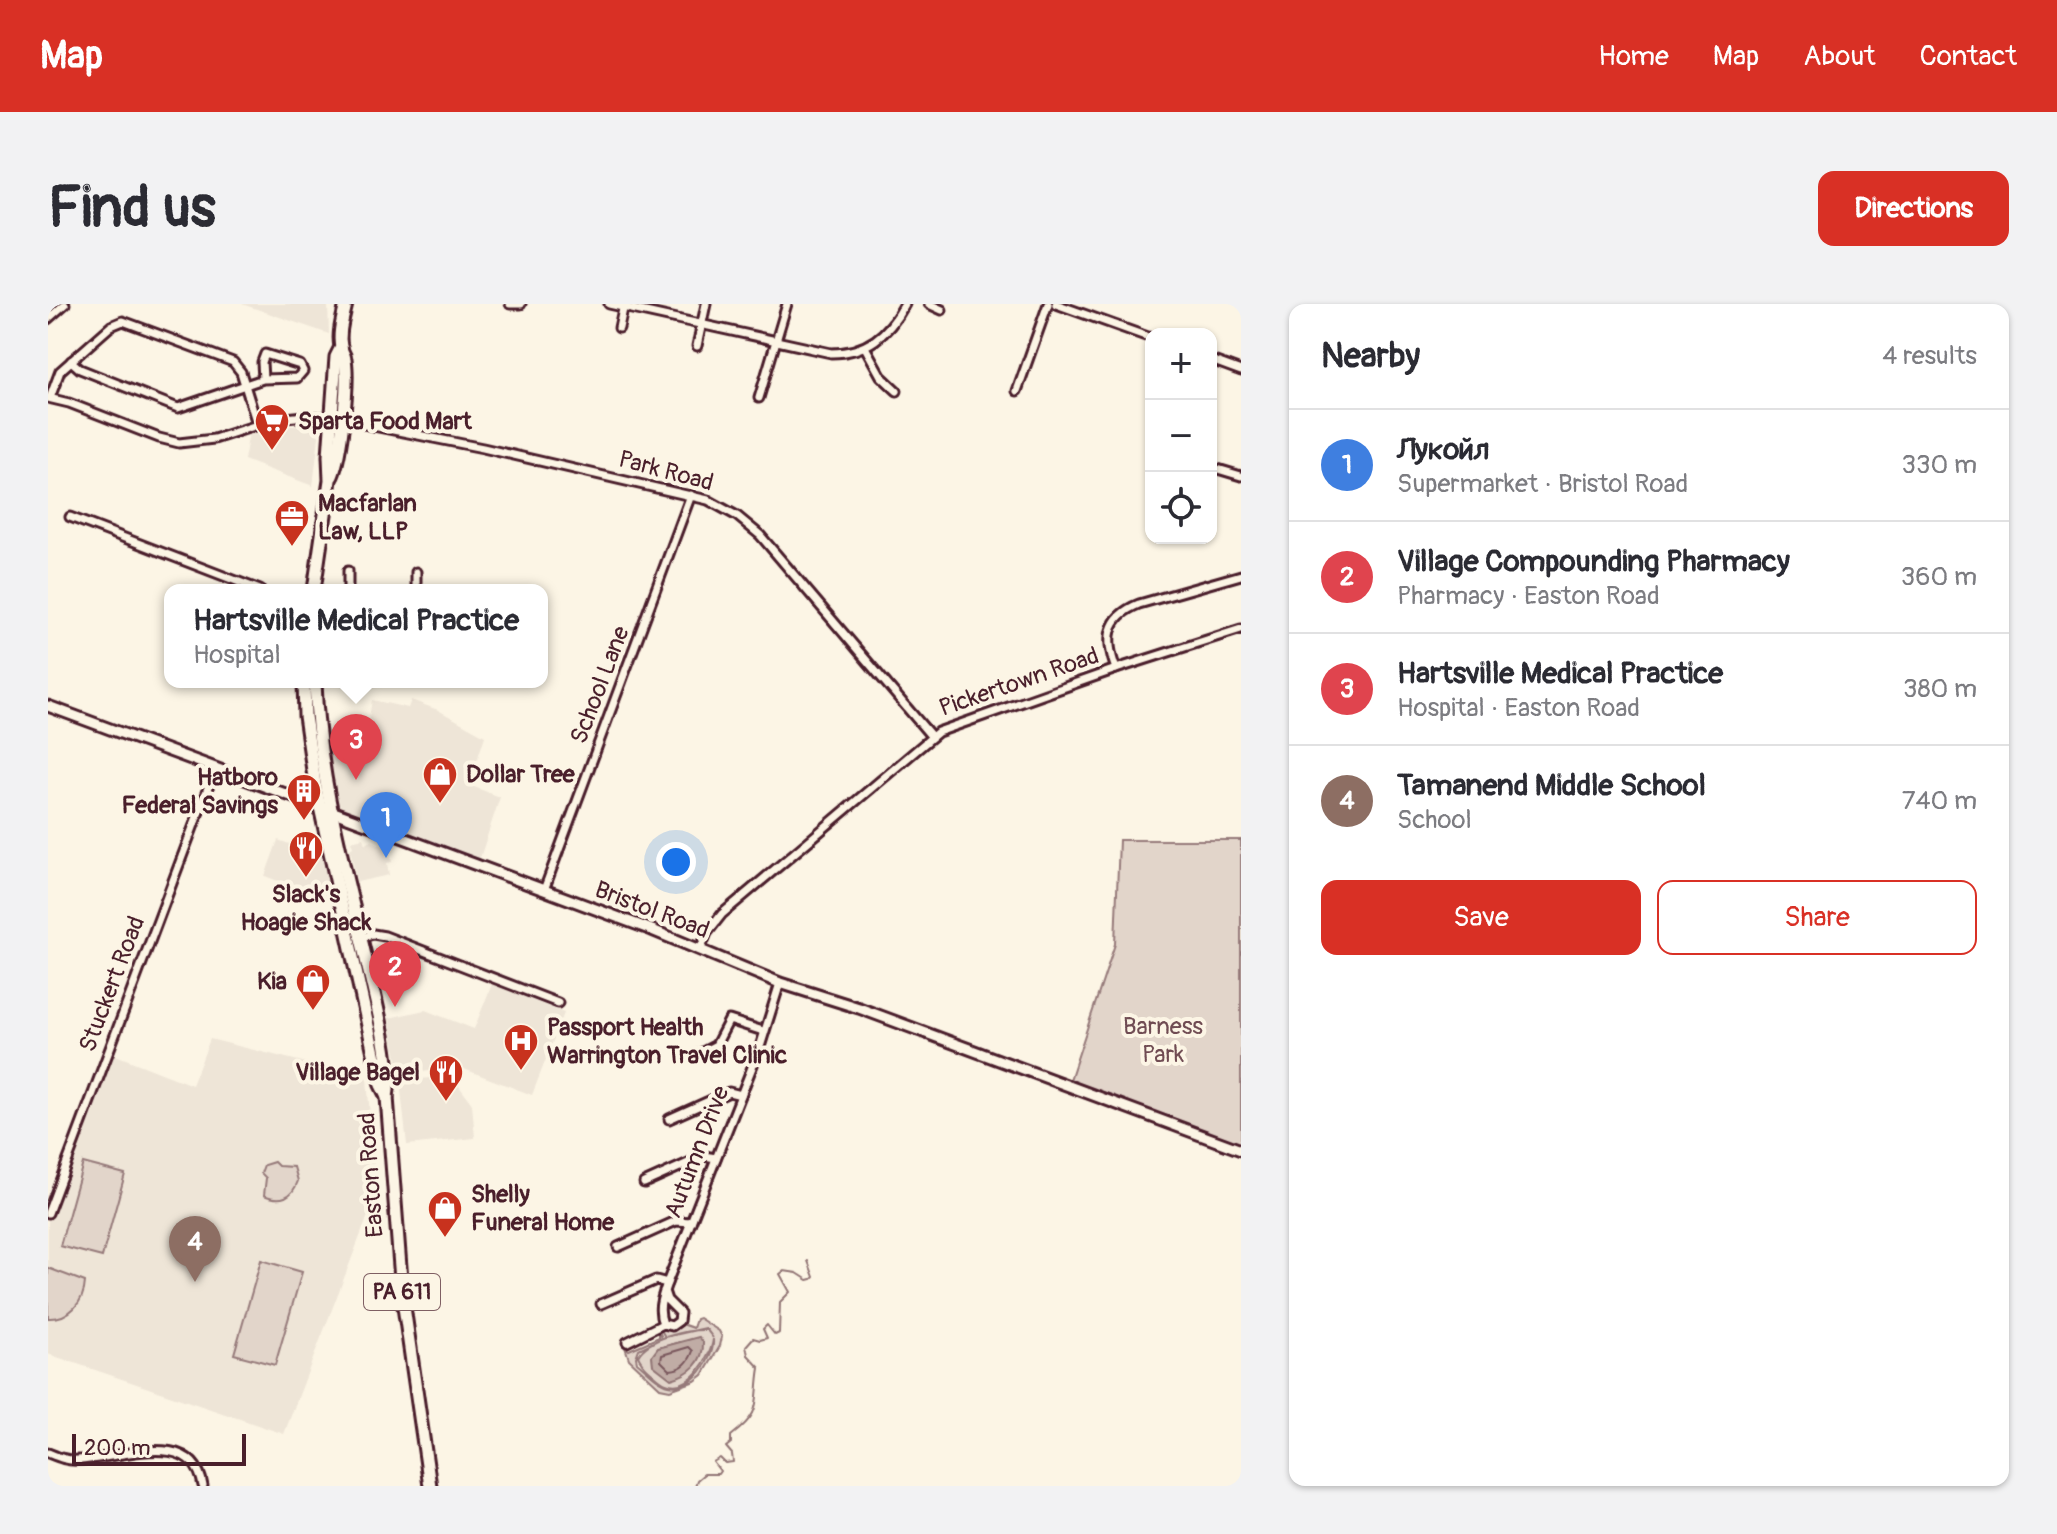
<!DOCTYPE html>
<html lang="en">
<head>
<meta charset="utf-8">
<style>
  :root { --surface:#fff; --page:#f2f2f3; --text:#2b2b33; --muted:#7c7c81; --line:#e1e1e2; --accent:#d93025 }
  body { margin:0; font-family:Pangolin,sans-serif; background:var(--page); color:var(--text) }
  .controls { position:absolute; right:24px; top:24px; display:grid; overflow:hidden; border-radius:16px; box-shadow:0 2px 6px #0004 }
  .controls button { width:72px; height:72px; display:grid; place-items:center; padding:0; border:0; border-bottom:2px solid var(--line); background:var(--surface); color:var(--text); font:40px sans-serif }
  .scale { position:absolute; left:24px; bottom:20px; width:174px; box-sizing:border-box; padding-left:8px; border:4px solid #4a1f2b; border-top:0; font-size:22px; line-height:28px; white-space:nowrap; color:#4a1f2b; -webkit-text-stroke:6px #fcf5e5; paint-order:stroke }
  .you { position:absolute; left:628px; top:558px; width:28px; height:28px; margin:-20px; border:6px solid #fff; border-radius:50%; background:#1a73e8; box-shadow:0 0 0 12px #1a73e833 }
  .badge { display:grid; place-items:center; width:52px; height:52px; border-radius:50%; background:var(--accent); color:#fff; font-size:26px; font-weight:700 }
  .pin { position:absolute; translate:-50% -66px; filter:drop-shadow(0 2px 4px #0008) }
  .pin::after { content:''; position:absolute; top:42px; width:28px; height:24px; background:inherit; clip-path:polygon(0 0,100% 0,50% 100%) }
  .popup { position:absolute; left:116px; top:280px; width:384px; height:104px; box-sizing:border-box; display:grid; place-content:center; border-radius:16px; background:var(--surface); filter:drop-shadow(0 2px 6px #0005); font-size:26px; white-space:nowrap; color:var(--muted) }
  .popup b { font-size:30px; color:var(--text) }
  .popup::after { content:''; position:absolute; left:50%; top:100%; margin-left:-16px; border:16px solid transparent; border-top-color:var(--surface) }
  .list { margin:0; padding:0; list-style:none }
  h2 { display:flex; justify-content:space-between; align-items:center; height:104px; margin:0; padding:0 32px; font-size:34px }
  h2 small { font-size:26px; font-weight:400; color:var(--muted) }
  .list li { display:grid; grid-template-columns:52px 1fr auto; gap:24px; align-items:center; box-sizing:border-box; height:112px; padding:0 32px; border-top:2px solid var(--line) }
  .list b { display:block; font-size:30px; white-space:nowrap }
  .list p { margin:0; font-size:26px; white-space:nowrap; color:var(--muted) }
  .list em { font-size:26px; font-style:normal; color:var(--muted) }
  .actions { display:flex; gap:16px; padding:24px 32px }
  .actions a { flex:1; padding:18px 0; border:2px solid var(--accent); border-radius:16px; text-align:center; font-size:28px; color:var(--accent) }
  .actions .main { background:var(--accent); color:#fff }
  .icon { flex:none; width:44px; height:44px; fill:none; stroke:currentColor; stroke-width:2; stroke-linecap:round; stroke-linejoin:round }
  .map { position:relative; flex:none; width:1193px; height:1182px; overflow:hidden; border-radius:16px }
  header { display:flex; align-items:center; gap:48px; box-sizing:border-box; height:112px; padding:0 40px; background:var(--accent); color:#fff }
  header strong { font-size:38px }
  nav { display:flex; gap:44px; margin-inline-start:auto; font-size:28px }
  .intro { display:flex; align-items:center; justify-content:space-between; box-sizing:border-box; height:192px; padding:0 48px }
  h1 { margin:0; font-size:56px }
  .button { padding:20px 36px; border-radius:16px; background:var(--accent); color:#fff; font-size:28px; font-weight:700 }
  main { display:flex; gap:48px; padding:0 48px }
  aside { flex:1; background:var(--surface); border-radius:16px; box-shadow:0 2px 6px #0004 }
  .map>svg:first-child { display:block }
  .built { fill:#eee5d7 }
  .green { fill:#e2d5ca; stroke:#967a7a; stroke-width:2 }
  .water { fill:#c0aca5; stroke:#917474; stroke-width:2 }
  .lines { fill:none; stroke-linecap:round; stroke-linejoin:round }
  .shore { stroke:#79575c; stroke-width:2 }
  .stream { stroke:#917474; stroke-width:2 }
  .minor-casing { stroke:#4a1f2b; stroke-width:13 }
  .major-casing { stroke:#4a1f2b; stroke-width:15 }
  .highway-casing { stroke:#4a1f2b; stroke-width:17 }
  .minor { stroke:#fcf5e5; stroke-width:7 }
  .major { stroke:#fcf5e5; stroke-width:9 }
  .highway { stroke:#fcf5e5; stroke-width:11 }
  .labels { text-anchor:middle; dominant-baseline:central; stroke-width:8; stroke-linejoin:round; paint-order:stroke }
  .shield { fill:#fcf5e5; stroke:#7f5f63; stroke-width:2 }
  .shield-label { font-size:22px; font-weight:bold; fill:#4a1f2b }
  .poi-label { font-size:24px; font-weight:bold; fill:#4a1f2b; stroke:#fcf5e5; text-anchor:start }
  .street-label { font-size:24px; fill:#4a1f2b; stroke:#fcf5e5 }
  .park-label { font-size:24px; fill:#704c53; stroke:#fcf5e5 }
</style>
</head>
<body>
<header>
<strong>Map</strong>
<nav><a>Home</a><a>Map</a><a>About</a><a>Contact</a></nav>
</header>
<div class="intro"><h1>Find us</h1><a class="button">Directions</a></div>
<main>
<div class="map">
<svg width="1193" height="1182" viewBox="0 0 1193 1182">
  <rect width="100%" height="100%" fill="#fcf5e5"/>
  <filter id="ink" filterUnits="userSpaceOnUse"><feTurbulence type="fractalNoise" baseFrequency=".0125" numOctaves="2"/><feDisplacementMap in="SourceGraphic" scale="16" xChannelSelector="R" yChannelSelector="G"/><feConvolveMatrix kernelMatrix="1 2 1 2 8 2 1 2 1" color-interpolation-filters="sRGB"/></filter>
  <g filter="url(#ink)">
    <g class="built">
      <polygon points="194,0 280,0 281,30"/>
      <polygon points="231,122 264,122 271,132 265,182 196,156 201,128"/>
      <polygon points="324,396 360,404 363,396 390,406 437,432 421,481 452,493 431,557 293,505 288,500 279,451 292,451 317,436"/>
      <polygon points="315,534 317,540 324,537 341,545 344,558 339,559 341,571 309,578 302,545 305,543 303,537"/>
      <polygon points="230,536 278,553 288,600 217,572"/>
      <polygon points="444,680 516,709 484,791 411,763 352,771 341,714 377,706 426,725"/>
      <polygon points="162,735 319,774 328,891 236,1130 0,1050 0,907 60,748 144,781"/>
      <polygon points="403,771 424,800 427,834 359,841 352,778"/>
    </g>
    <g class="green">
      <polygon points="1071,536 1193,536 1193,846 1020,782 1067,640"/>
      <path d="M226,858L230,862L246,863L250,877C244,894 233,898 216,891L218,874L213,869L216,861Z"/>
      <polygon points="35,859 77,870 54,953 12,942"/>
      <polygon points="213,956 254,968 227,1061 186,1050"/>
      <path d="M0,964L37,978C36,999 21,1015 0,1014Z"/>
      <path d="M651,1014L671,1027L674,1033L672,1042L655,1071L647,1077L622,1086L612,1084L581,1055L577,1043L581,1046L611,1033V1027L614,1034L591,1045L588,1053L589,1058C598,1065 610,1079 621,1081C644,1087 667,1055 665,1035C663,1053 642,1089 618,1079C612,1077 607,1071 602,1067C596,1062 593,1059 590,1052C600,1034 640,1025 659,1026L665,1034L657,1024L617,1033L613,1026H625L634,1020L645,1024L648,1015Z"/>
    </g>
    <path class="water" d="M651,1033L655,1038C656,1058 642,1070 623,1075L605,1061L604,1052L610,1044Z"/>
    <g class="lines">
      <path class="shore" d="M641,1043L645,1047C641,1058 635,1065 622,1066L613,1057L614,1051Z"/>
      <path class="stream" d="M647,1182L649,1176L656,1170H670L672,1167L665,1158L672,1154L677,1159L685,1158L684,1150L678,1143L683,1139V1132C716,1107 706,1100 712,1064L700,1051L698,1042L705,1034L712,1036L719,1034L715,1025L719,1021L727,1031L731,1029L732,998L742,988L732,970L736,967L749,969L760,976L764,975L766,973L760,957"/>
      <g class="minor-casing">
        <g id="minor">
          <polyline points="462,0 473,0"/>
          <path d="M561,0L783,49C819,49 840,31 857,0"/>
          <polyline points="881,0 894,6"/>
          <polyline points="1008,0 1103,34"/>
          <polyline points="0,15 17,0"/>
          <polyline points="571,24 576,0"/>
          <polyline points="649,42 658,0"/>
          <polyline points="817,43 833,72 849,87"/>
          <polyline points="1163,56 1193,67"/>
          <polyline points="23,57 32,65 130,104 215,75 249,74 255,67 252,61 217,50 214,58 215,75"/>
          <polyline points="969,87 1000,0"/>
          <polyline points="0,94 21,99 111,134 131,139 166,135 228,115 257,112 285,114 435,144 660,196 689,212 712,231 883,432"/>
          <polyline points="2,94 12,67 63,22 75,17 185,58 193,68 209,120"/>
          <polyline points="711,94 739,0"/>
          <polyline points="1163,163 1193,172"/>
          <polyline points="22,213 212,286"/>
          <polyline points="300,286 300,267"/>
          <polyline points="368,286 368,268"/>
          <path d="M1068,365C1057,336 1058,313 1091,300L1193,271"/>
          <polyline points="496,586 643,191"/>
          <polyline points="311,634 325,630 337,632 510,699"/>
          <polyline points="652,646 659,629 674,610 890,428 1068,365 1193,325"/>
          <polyline points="647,752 668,741 681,716 715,727"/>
          <polyline points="621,815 681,788 693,791"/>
          <polyline points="596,879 656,852 668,854"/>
          <polyline points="0,909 167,465"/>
          <polyline points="570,943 628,917 643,918"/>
          <path d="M616,987L619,996L632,1009L631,1017L624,1022L615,1020C609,1005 614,993 619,979L712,743L732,679"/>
          <polyline points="553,1000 608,976 619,979"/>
          <polyline points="579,1038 615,1020"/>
          <path d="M0,1149C10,1153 19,1157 30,1156C70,1156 145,1122 155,1182"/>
        </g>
      </g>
      <g class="major-casing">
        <polyline id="major" points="0,402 604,626 732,679 811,704 1193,846"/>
      </g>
      <g class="highway-casing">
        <g id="highway">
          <path d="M284,172C293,151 301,79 297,55C296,48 294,50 293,43C290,29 295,14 298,0"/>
          <polyline points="266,286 282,176 281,152 288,53 293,43"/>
          <polyline points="256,378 257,412 267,480 333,781 339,793"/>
          <path d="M267,378C270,467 294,556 315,643C323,678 346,761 339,793L354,989L382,1182"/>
        </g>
      </g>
      <use href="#minor" class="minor"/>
      <use href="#major" class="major"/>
      <use href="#highway" class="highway"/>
    </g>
  </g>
  <defs>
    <g id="supermarket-pin" transform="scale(1.8)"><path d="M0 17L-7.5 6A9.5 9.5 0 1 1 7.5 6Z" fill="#c8321e" stroke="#fcf5e5"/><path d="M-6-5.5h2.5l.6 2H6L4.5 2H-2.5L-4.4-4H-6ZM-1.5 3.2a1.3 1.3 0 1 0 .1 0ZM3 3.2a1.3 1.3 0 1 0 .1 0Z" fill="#fff"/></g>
    <g id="office-pin" transform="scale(1.8)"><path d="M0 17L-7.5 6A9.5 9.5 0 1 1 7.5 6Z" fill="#c8321e" stroke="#fcf5e5"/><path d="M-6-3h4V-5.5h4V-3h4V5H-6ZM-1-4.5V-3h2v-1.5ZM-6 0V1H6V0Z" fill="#fff"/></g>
    <g id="shop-pin" transform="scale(1.8)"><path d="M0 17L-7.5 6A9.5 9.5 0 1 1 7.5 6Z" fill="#c8321e" stroke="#fcf5e5"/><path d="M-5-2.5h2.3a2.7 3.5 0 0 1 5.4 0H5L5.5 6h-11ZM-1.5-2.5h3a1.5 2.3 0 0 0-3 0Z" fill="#fff"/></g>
    <g id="building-pin" transform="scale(1.8)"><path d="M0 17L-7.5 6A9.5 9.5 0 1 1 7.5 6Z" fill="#c8321e" stroke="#fcf5e5"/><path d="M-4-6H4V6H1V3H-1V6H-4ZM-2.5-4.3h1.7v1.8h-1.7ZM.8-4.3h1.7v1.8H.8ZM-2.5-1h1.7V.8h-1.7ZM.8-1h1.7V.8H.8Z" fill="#fff"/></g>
    <g id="restaurant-pin" transform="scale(1.8)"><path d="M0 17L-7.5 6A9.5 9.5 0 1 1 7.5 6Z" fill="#c8321e" stroke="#fcf5e5"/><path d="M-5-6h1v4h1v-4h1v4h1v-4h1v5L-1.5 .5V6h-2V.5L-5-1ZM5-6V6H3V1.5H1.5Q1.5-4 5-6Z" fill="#fff"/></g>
    <g id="hospital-pin" transform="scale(1.8)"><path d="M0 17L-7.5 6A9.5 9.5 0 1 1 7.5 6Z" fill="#c8321e" stroke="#fcf5e5"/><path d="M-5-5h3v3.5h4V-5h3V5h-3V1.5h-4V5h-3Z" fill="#fff"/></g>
  </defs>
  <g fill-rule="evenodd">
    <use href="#supermarket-pin" x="224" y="117"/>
    <use href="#office-pin" x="244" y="213"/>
    <use href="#shop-pin" x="392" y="470"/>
    <use href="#building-pin" x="256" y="487"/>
    <use href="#restaurant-pin" x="258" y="544"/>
    <use href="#shop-pin" x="265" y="677"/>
    <use href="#hospital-pin" x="473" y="737"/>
    <use href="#restaurant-pin" x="398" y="768"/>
    <use href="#shop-pin" x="397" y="904"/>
  </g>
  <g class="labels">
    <rect class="shield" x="316" y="970" width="76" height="36" rx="6"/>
    <g class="shield-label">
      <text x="354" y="988">PA 611</text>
    </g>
    <g class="poi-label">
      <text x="250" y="117">Sparta Food Mart</text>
      <text x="270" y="199">Macfarlan<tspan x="270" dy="28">Law, LLP</tspan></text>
      <text x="418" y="470">Dollar Tree</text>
      <text x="230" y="473" text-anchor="end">Hatboro<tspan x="230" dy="28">Federal Savings</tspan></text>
      <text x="258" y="590" text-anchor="middle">Slack's<tspan x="258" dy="28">Hoagie Shack</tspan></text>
      <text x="239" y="677" text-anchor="end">Kia</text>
      <text x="499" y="723">Passport Health<tspan x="499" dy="28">Warrington Travel Clinic</tspan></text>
      <text x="372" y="768" text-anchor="end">Village Bagel</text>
      <text x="423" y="890">Shelly<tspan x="423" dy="28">Funeral Home</tspan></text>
    </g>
    <g class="street-label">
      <text transform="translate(618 167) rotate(15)">Park Road</text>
      <text transform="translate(971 378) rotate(-19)">Pickertown Road</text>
      <text transform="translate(552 381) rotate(-69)">School Lane</text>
      <text transform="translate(604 606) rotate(21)">Bristol Road</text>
      <text transform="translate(64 680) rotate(-69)">Stuckert Road</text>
      <text transform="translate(649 848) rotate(-69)">Autumn Drive</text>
      <text transform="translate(323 871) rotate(-94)">Easton Road</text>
    </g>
    <g class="park-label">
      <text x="1115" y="722">Barness<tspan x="1115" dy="28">Park</tspan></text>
    </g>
  </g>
</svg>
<div class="controls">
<button>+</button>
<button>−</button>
<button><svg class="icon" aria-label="locate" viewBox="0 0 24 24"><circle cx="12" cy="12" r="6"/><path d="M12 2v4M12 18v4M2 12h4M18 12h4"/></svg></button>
</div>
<div class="scale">200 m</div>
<div class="you"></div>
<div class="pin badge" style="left:338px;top:554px;background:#3f7fe0">1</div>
<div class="pin badge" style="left:347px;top:703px;background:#e0444e">2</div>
<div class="pin badge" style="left:308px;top:476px;background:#e0444e">3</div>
<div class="popup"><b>Hartsville Medical Practice</b>Hospital</div>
<div class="pin badge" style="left:147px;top:978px;background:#8d6e63">4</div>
</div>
<aside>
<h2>Nearby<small>4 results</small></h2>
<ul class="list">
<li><span class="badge" style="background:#3f7fe0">1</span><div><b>Лукойл</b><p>Supermarket · Bristol Road</p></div><em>330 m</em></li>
<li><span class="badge" style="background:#e0444e">2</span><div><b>Village Compounding Pharmacy</b><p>Pharmacy · Easton Road</p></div><em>360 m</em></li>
<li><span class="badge" style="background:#e0444e">3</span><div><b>Hartsville Medical Practice</b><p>Hospital · Easton Road</p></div><em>380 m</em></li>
<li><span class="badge" style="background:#8d6e63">4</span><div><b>Tamanend Middle School</b><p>School</p></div><em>740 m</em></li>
</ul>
<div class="actions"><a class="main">Save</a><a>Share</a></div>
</aside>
</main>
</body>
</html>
